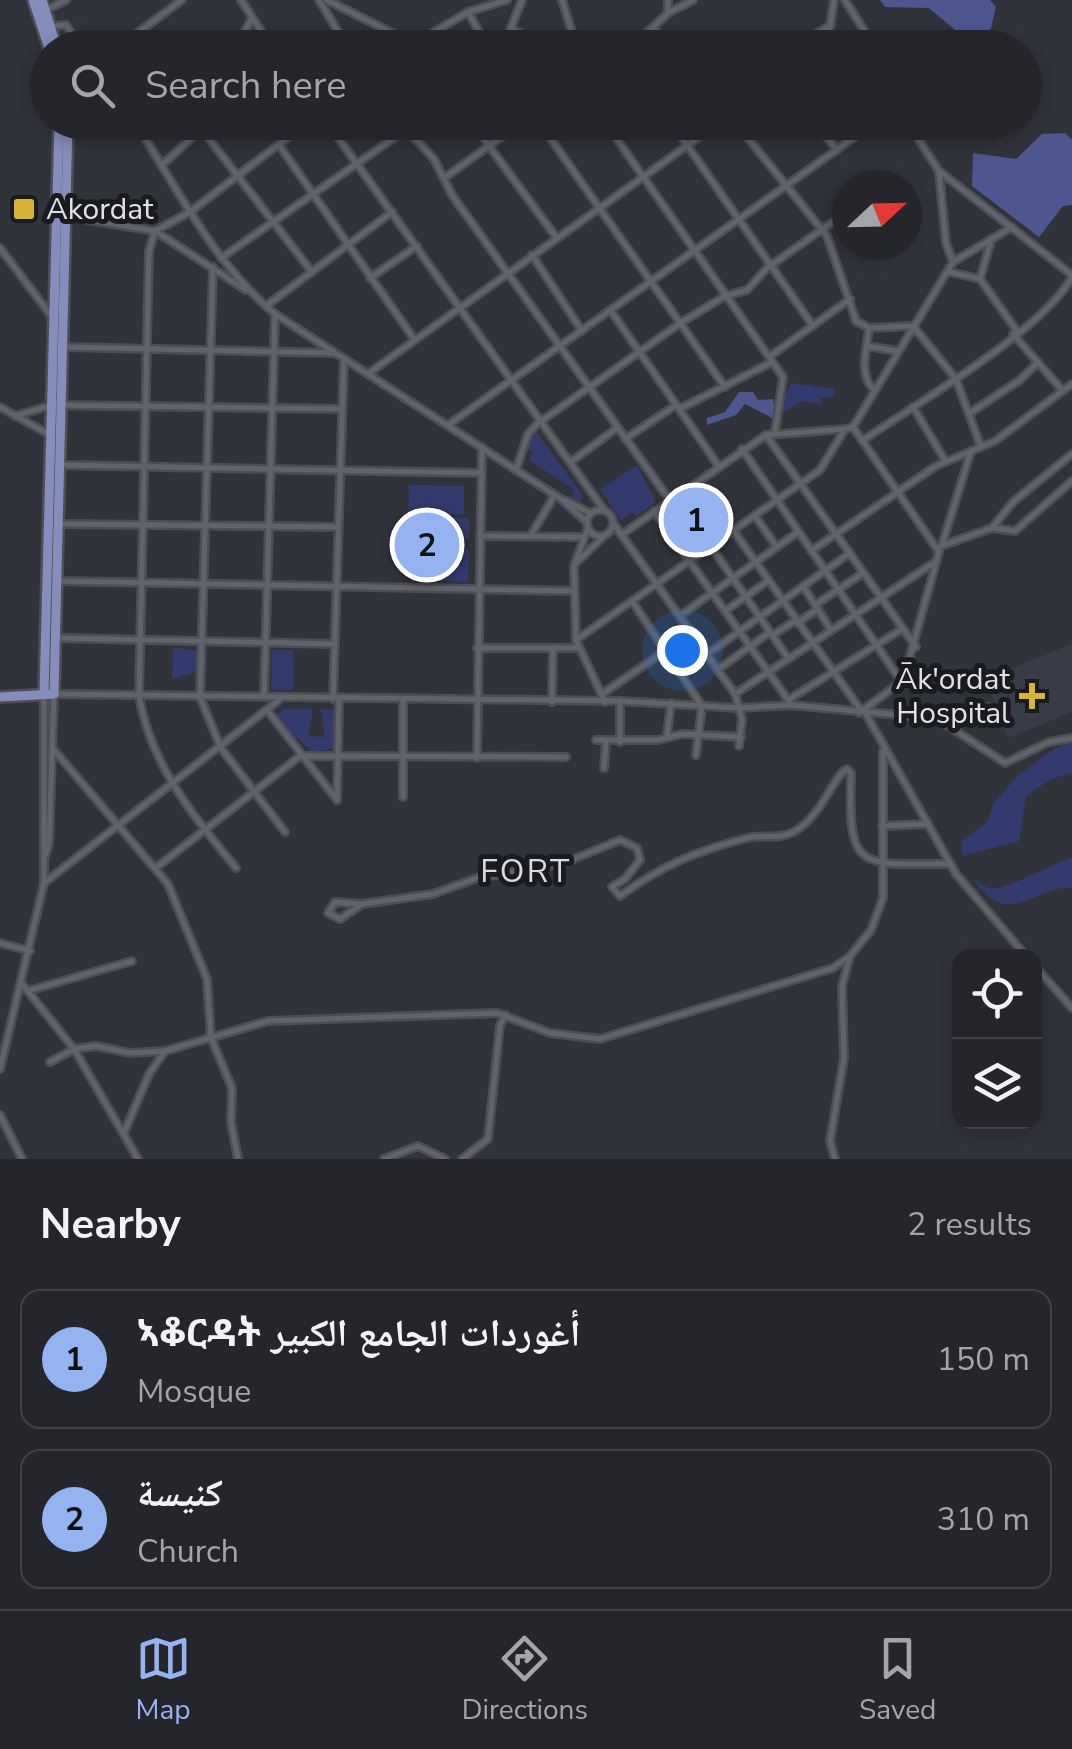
<!DOCTYPE html>
<html lang="en">
<head>
<meta charset="utf-8">
<style>
  :root { --surface:#25262c; --page:#2d2e34; --text:#f1f3f6; --muted:#a3a5a9; --line:#424348; --accent:#95b2f1 }
  body { margin:0; font-family:"Nunito Sans","Noto Naskh Arabic","Noto Sans Ethiopic",sans-serif; background:var(--page); color:var(--text) }
  .controls { position:absolute; right:30px; bottom:30px; display:grid; overflow:hidden; border-radius:20px; box-shadow:0 5px 15px #0003 }
  .controls button { width:90px; height:90px; display:grid; place-items:center; padding:0; border:0; border-bottom:2px solid var(--line); background:var(--surface); color:var(--text); font:50px sans-serif }
  .compass { position:absolute; left:832px; top:170px; width:90px; height:90px; border-radius:50%; background:var(--surface); box-shadow:0 5px 15px #0003; rotate:68deg }
  .you { position:absolute; left:682px; top:650px; width:35px; height:35px; margin:-25px; border:8px solid #fff; border-radius:50%; background:#1a73e8; box-shadow:0 0 0 15px #1a73e833 }
  .badge { display:grid; place-items:center; width:65px; height:65px; border-radius:50%; background:var(--accent); color:#111; font-size:32px; font-weight:700 }
  .pin { position:absolute; translate:-50% -50%; border:5px solid #fff; box-shadow:0 2px 10px #0006 }
  .list { margin:0; padding:0; list-style:none }
  h2 { display:flex; justify-content:space-between; align-items:center; height:130px; margin:0; padding:0 40px; font-size:42px }
  h2 small { font-size:32px; font-weight:400; color:var(--muted) }
  .list li { display:grid; grid-template-columns:65px 1fr auto; gap:30px; align-items:center; box-sizing:border-box; height:140px; margin:0 20px 20px; padding:0 20px; border:2px solid var(--line); border-radius:20px }
  .list b { display:block; font-size:38px; white-space:nowrap }
  .list p { margin:0; font-size:32px; white-space:nowrap; color:var(--muted) }
  .list em { font-size:32px; font-style:normal; color:var(--muted) }
  .icon { flex:none; width:55px; height:55px; fill:none; stroke:currentColor; stroke-width:2; stroke-linecap:round; stroke-linejoin:round }
  .map { position:relative; flex:none; width:1072px; height:1159px; overflow:hidden }
  .search { position:absolute; background:var(--surface); box-shadow:0 5px 15px #0003; left:30px; right:30px; top:30px; height:110px; display:flex; align-items:center; gap:25px; box-sizing:border-box; padding:0 35px; border-radius:55px; color:var(--muted); font-size:38px }
  .sheet { height:450px; background:var(--surface) }
  nav { display:flex; justify-content:space-around; align-items:center; box-sizing:border-box; height:140px; border-top:2px solid var(--line); background:var(--surface); font-size:28px; color:var(--muted) }
  nav a { display:grid; justify-items:center; gap:5px }
  nav .on { color:var(--accent) }
  .map>svg:first-child { display:block }
  .built { fill:#383b48 }
  .green { fill:#333a6d }
  .forest { fill:#4d568e }
  .lines { fill:none; stroke-linecap:round; stroke-linejoin:round }
  .street-casing { stroke:#4d4f54; stroke-width:10 }
  .primary-casing { stroke:#4d4f54; stroke-width:14 }
  .street { stroke:#61636b; stroke-width:5 }
  .primary { stroke:#848dbb; stroke-width:9 }
  .poi-dot { fill:#d8b434; stroke:#1a1b1e; stroke-width:4 }
  .labels { text-anchor:middle; dominant-baseline:central; stroke-width:10; stroke-linejoin:round; paint-order:stroke }
  .poi-label { font-size:30px; fill:#e1e2e6; stroke:#1a1b1e; text-anchor:start }
  .neighbourhood-label { font-size:32px; letter-spacing:2.5px; fill:#d9dbe4; stroke:#1a1b1e }
</style>
</head>
<body>
<div class="map">
<svg width="1072" height="1159" viewBox="0 0 1072 1159">
  <rect width="100%" height="100%" fill="#31333a"/>
  <polygon class="built" points="1072,644 1072,712 1008,738 985,679"/>
  <g class="green">
    <polygon points="791,383 835,389 833,397 821,398 821,404 803,401 782,413 782,399"/>
    <polygon points="536,431 583,496 579,502 571,497 575,490 530,461 532,451 525,449 529,436"/>
    <polygon points="637,465 656,502 637,516 632,512 621,520 600,490"/>
    <polygon points="409,485 464,486 464,515 408,513"/>
    <polygon points="424,517 469,518 469,539 424,536"/>
    <polygon points="442,547 469,550 468,582 422,580 423,553 439,553"/>
    <polygon points="173,647 197,651 196,672 172,679"/>
    <polygon points="272,650 293,650 294,686 290,690 271,690"/>
    <polygon points="284,709 313,709 308,736 325,737 321,709 335,710 335,748 312,753 298,738 293,741 275,716"/>
    <polygon points="1072,742 1072,773 1051,779 1026,796 1019,841 962,856 961,842 987,822 994,802 1019,775 1055,748"/>
    <path d="M1072,858V888C1035,885 1008,932 973,879C978,880 981,885 986,887C1002,895 1052,862 1072,858Z"/>
  </g>
  <g class="forest">
    <polygon points="880,0 990,0 996,7 991,28 974,46 929,8 885,7"/>
    <polygon points="1065,133 1072,140 1072,205 1063,206 1039,237 972,186 973,153 1016,159 1042,134"/>
    <polygon points="739,392 753,392 758,400 773,399 776,420 745,404 736,415 707,425 707,418 725,412"/>
  </g>
  <g class="lines">
    <g class="street-casing">
      <g id="street">
        <polyline points="241,0 272,48"/>
        <polyline points="319,0 348,48"/>
        <polyline points="327,0 422,48"/>
        <polyline points="562,0 577,48"/>
        <polyline points="668,0 668,13"/>
        <polyline points="845,0 875,48"/>
        <polyline points="46,10 66,0"/>
        <polyline points="468,12 488,48"/>
        <polyline points="52,26 66,25 82,48"/>
        <polyline points="512,29 549,48"/>
        <polyline points="655,30 672,48"/>
        <polyline points="117,48 182,0"/>
        <polyline points="236,48 251,20"/>
        <polyline points="407,48 468,12 507,0"/>
        <polyline points="503,48 522,0"/>
        <polyline points="631,48 668,13 693,0"/>
        <polyline points="790,48 828,27"/>
        <polyline points="827,48 834,0"/>
        <path d="M135,122C178,190 213,262 275,314L561,499L587,522"/>
        <polyline points="196,122 312,272"/>
        <polyline points="327,122 604,510"/>
        <polyline points="400,122 434,159 452,195 669,499"/>
        <polyline points="521,122 489,146 556,237"/>
        <polyline points="539,122 725,387"/>
        <polyline points="605,122 783,377 775,433"/>
        <polyline points="671,122 813,326"/>
        <polyline points="735,122 827,236 856,321 869,328 913,326 956,379 981,447"/>
        <polyline points="815,122 837,150"/>
        <polyline points="907,122 939,171 1072,275"/>
        <polyline points="279,145 414,339"/>
        <polyline points="162,165 209,122"/>
        <polyline points="939,172 946,243 953,262"/>
        <polyline points="444,178 489,146 475,122"/>
        <polyline points="65,216 155,231 246,290"/>
        <polyline points="0,248 52,317"/>
        <polyline points="532,255 582,331"/>
        <polyline points="221,258 417,122"/>
        <polyline points="213,267 200,697 221,748 285,832"/>
        <polyline points="950,272 980,279 1017,331"/>
        <polyline points="370,278 417,246"/>
        <polyline points="980,279 990,244"/>
        <polyline points="266,306 392,212"/>
        <polyline points="611,311 718,465"/>
        <path d="M869,328C867,348 858,375 874,390"/>
        <polyline points="1013,334 1063,391"/>
        <polyline points="867,346 897,351"/>
        <polyline points="64,347 333,353"/>
        <polyline points="769,357 850,299"/>
        <polyline points="369,373 720,122"/>
        <polyline points="0,407 50,435"/>
        <polyline points="913,407 945,460"/>
        <polyline points="679,409 772,362"/>
        <polyline points="970,413 1020,380 1038,362"/>
        <polyline points="15,416 52,405 341,409"/>
        <polyline points="448,425 876,122"/>
        <polyline points="853,427 939,552 905,674 898,684 859,713"/>
        <polyline points="766,435 916,647"/>
        <polyline points="625,439 676,405"/>
        <path d="M862,441C917,403 1041,332 1072,277"/>
        <polyline points="742,449 901,681"/>
        <polyline points="572,461 617,428"/>
        <polyline points="60,465 481,473"/>
        <polyline points="516,470 528,434 537,424 682,322 725,296 747,290 767,268 847,212"/>
        <polyline points="564,500 590,513"/>
        <circle cx="600" cy="523" r="13"/>
        <polyline points="654,511 791,704"/>
        <polyline points="755,516 776,546"/>
        <polyline points="613,523 735,694 742,719 739,746"/>
        <polyline points="58,524 338,527"/>
        <polyline points="588,528 574,566 576,640 605,702"/>
        <polyline points="992,528 1015,531 1072,481"/>
        <polyline points="733,530 860,709"/>
        <polyline points="624,533 766,435 845,429"/>
        <polyline points="531,535 555,495"/>
        <polyline points="480,536 582,537"/>
        <polyline points="710,545 788,658"/>
        <polyline points="942,545 971,451"/>
        <polyline points="941,546 992,528 1013,502 1072,454"/>
        <polyline points="811,551 936,466 995,441 1072,384"/>
        <polyline points="576,563 604,536"/>
        <polyline points="57,581 574,591"/>
        <polyline points="803,586 831,630"/>
        <polyline points="632,601 702,706 696,755"/>
        <polyline points="815,605 863,573"/>
        <polyline points="725,611 768,581"/>
        <polyline points="681,615 798,532"/>
        <polyline points="797,623 818,609"/>
        <polyline points="773,635 796,620"/>
        <polyline points="55,638 335,644"/>
        <polyline points="576,640 820,470 845,429 853,427 953,262 1012,227"/>
        <polyline points="477,648 576,648"/>
        <polyline points="709,653 850,553"/>
        <polyline points="720,668 770,632"/>
        <polyline points="605,692 693,632"/>
        <polyline points="735,694 935,562"/>
        <polyline points="264,697 275,314"/>
        <polyline points="333,699 344,359"/>
        <polyline points="788,700 902,629"/>
        <polyline points="552,702 553,648"/>
        <polyline points="267,710 337,800"/>
        <polyline points="866,714 956,874 1026,956"/>
        <polyline points="933,716 1005,763 1049,742 1072,738"/>
        <polyline points="667,735 671,703"/>
        <polyline points="596,740 658,740 682,734 741,737"/>
        <polyline points="620,742 620,701"/>
        <polyline points="54,750 168,884 207,979 211,1038 232,1088 231,1122 238,1159"/>
        <polyline points="477,758 482,447"/>
        <polyline points="604,768 606,741"/>
        <polyline points="403,797 403,701"/>
        <polyline points="337,800 339,699"/>
        <polyline points="882,826 926,824"/>
        <polyline points="44,859 49,844 54,694 620,701 738,708 791,705 911,716 990,707"/>
        <polyline points="157,867 300,756 566,757"/>
        <path d="M236,868C193,815 151,766 139,696L149,251L155,231L190,212L308,122"/>
        <polyline points="44,883 279,700"/>
        <path d="M362,904L340,919L328,913L335,902L362,904L433,894L477,878L562,864L620,840L637,848L640,860L625,879L612,887L620,896C663,865 696,851 747,838C763,834 779,840 793,832C822,817 833,776 847,769L851,773C848,872 857,864 951,864"/>
        <polyline points="0,943 30,951"/>
        <polyline points="1034,965 1072,1008"/>
        <polyline points="23,985 74,1049 138,1159"/>
        <polyline points="31,990 132,961"/>
        <polyline points="50,1062 74,1049 96,1046 130,1053 165,1051 268,1021 497,1013 550,1033 600,1039 833,968 850,956"/>
        <polyline points="0,1069 44,883 44,693"/>
        <polyline points="0,1115 22,1159"/>
        <polyline points="124,1133 149,1074 165,1051"/>
        <polyline points="384,1159 418,1146 445,1159"/>
        <polyline points="462,1159 488,1139 500,1025 506,1015"/>
        <polyline points="835,1159 830,1141 844,1058 842,986 850,956 871,930 883,898 883,751"/>
      </g>
    </g>
    <g class="primary-casing">
      <g id="primary">
        <polyline points="33,0 49,48"/>
        <polyline points="42,0 57,48"/>
        <polyline points="44,693 59,122"/>
        <polyline points="0,697 54,694 68,122"/>
      </g>
    </g>
    <use href="#street" class="street"/>
    <use href="#primary" class="primary"/>
  </g>
  <g class="poi-dot">
    <rect x="12" y="197" width="24" height="24" rx="5"/>
    <path d="M1027 681h10v10h10v10h-10v10h-10v-10h-10v-10h10z"/>
  </g>
  <g class="labels">
    <g class="poi-label">
      <text x="46" y="209">Akordat</text>
      <text x="1010" y="679" text-anchor="end">Āk'ordat<tspan x="1010" dy="34">Hospital</tspan></text>
    </g>
    <g class="neighbourhood-label">
      <text x="526" y="871">FORT</text>
    </g>
  </g>
</svg>
<div class="controls">
<button><svg class="icon" aria-label="locate" viewBox="0 0 24 24"><circle cx="12" cy="12" r="6"/><path d="M12 2v4M12 18v4M2 12h4M18 12h4"/></svg></button>
<button><svg class="icon" aria-label="layers" viewBox="0 0 24 24"><path d="M12 4l9 5-9 5-9-5zM3 14l9 5 9-5"/></svg></button>
</div>
<svg class="compass" viewBox="-18 -18 36 36"><path d="M0-13l5 13h-10z" fill="#e53935"/><path d="M0 13l5-13h-10z" fill="#a3a5a9"/></svg>
<div class="you"></div>
<div class="pin badge" style="left:696px;top:520px">1</div>
<div class="pin badge" style="left:427px;top:545px">2</div>
<div class="search"><svg class="icon" aria-label="search" viewBox="0 0 24 24"><circle cx="10" cy="10" r="6"/><path d="M15 15l6 6"/></svg>Search here</div>
</div>
<section class="sheet">
<h2>Nearby<small>2 results</small></h2>
<ul class="list">
<li><span class="badge">1</span><div><b>ኣቆርዳት أغوردات الجامع الكبير</b><p>Mosque</p></div><em>150 m</em></li>
<li><span class="badge">2</span><div><b>كنيسة</b><p>Church</p></div><em>310 m</em></li>
</ul>
</section>
<nav>
<a class="on"><svg class="icon" aria-label="map" viewBox="0 0 24 24"><path d="M3 6l6-2 6 2 6-2v14l-6 2-6-2-6 2zM9 4v14M15 6v14"/></svg>Map</a>
<a><svg class="icon" aria-label="directions" viewBox="0 0 24 24"><path d="M12 3l9 9-9 9-9-9zM9 14v-3h6M13 9l2 2-2 2"/></svg>Directions</a>
<a><svg class="icon" aria-label="saved" viewBox="0 0 24 24"><path d="M7 4h10v16l-5-4-5 4z"/></svg>Saved</a>
</nav>
</body>
</html>
